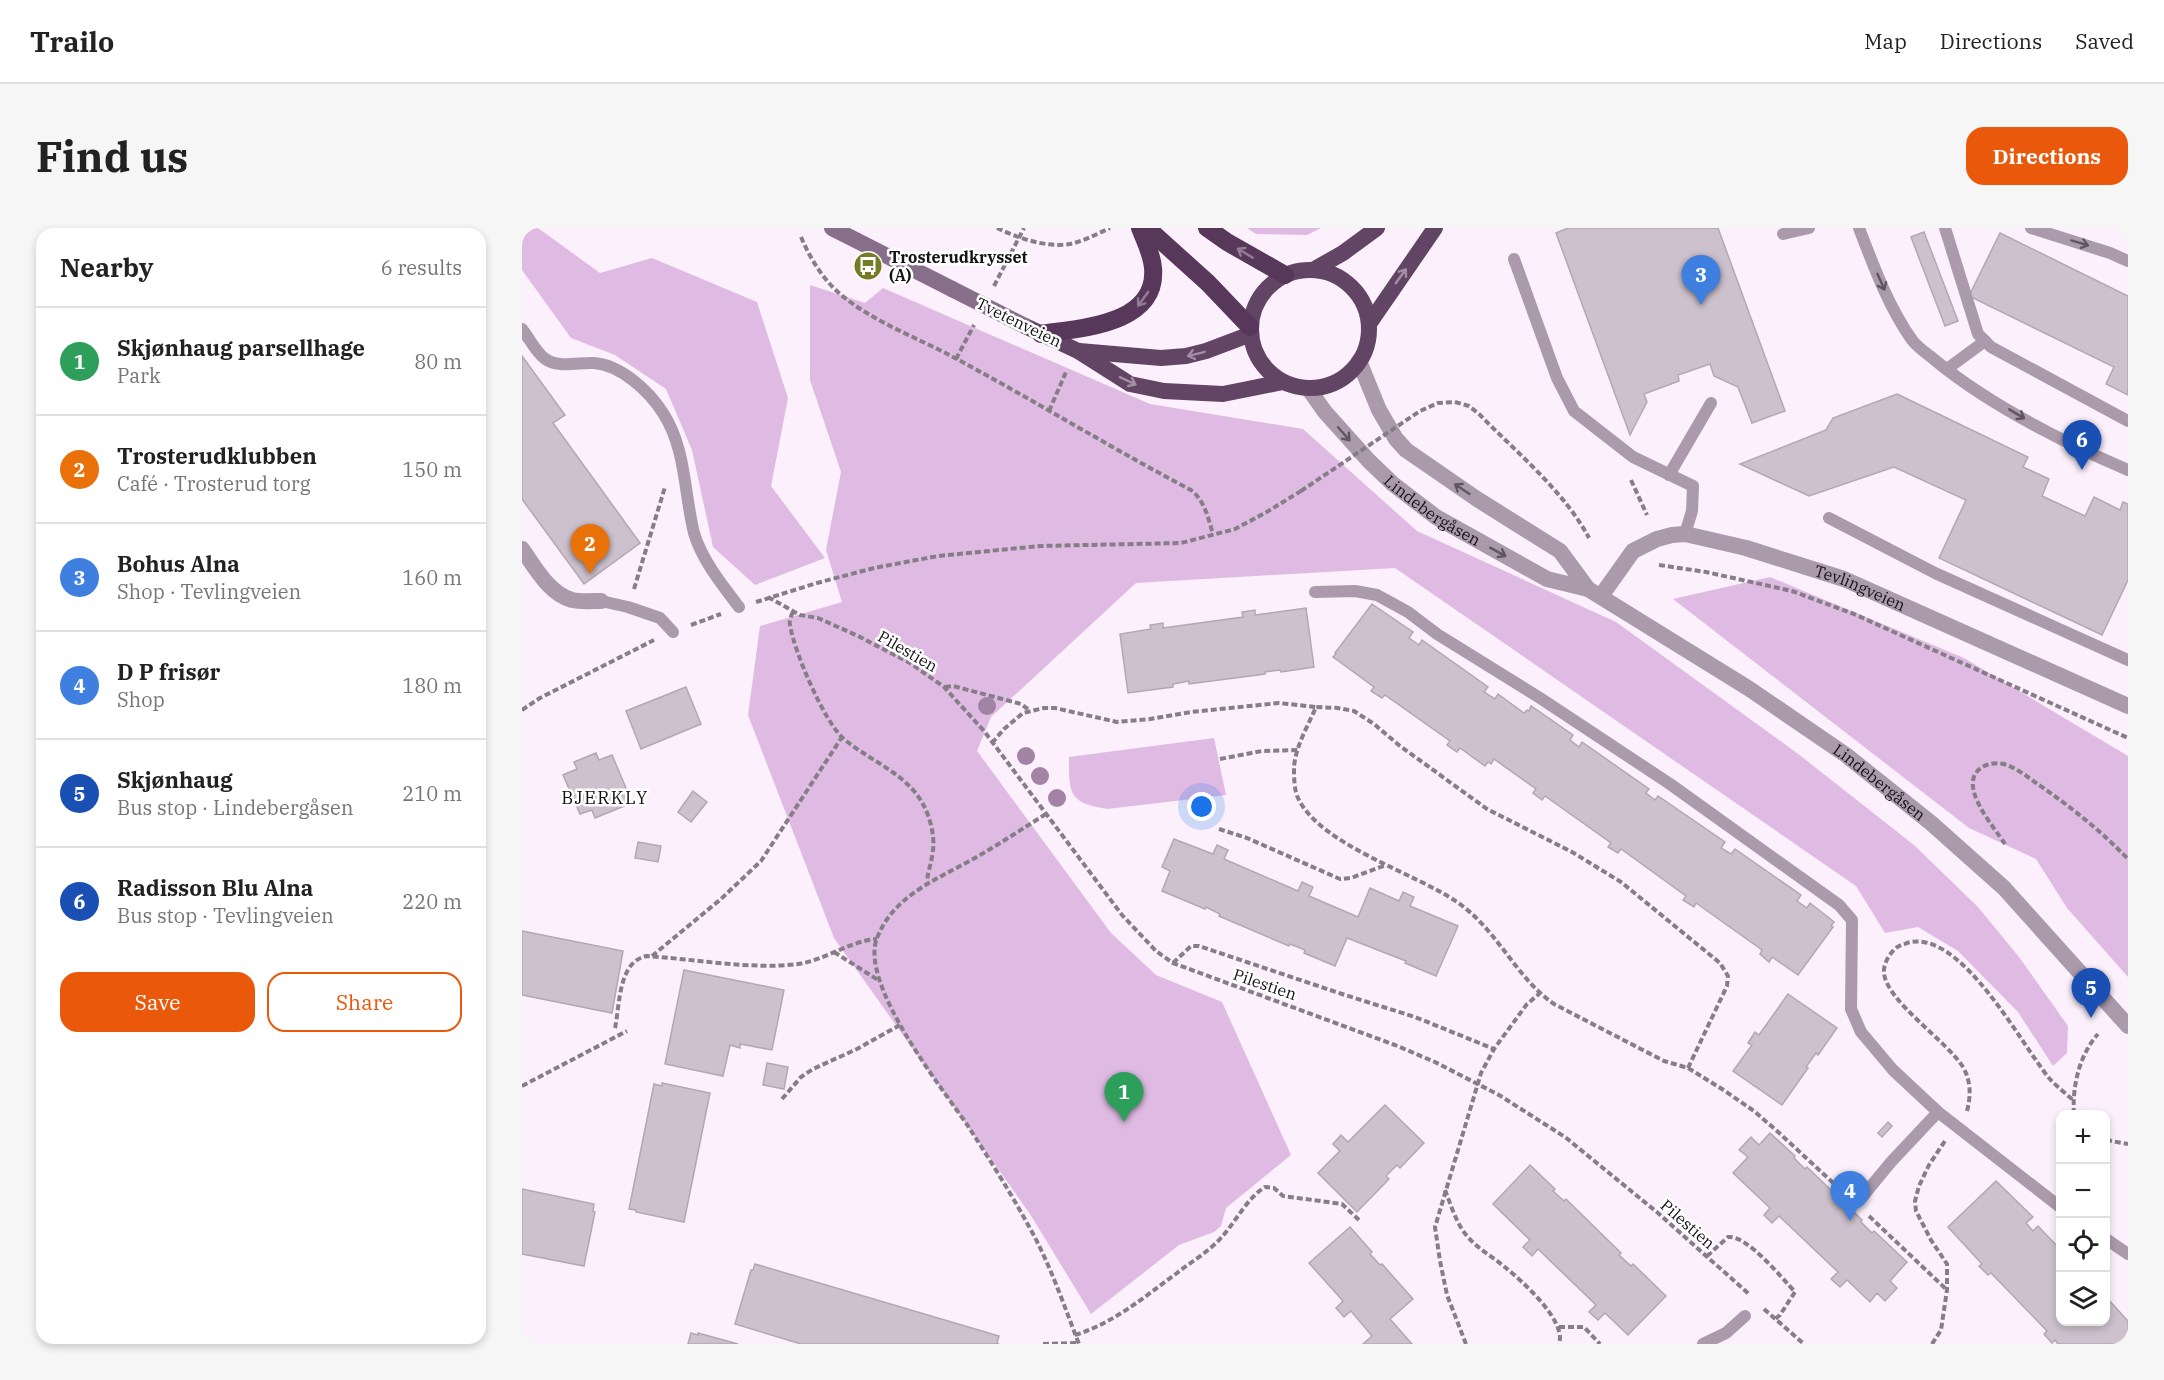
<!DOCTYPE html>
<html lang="en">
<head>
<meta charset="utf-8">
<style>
  :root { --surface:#fff; --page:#f6f6f6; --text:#222; --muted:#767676; --line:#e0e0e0; --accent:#ea580c }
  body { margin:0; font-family:"IBM Plex Serif",serif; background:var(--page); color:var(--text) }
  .controls { position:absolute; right:18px; bottom:18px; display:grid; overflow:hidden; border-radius:12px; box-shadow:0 3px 9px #0003 }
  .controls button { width:54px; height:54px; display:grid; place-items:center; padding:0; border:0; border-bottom:2px solid var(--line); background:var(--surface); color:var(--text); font:30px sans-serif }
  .you { position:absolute; left:680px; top:579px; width:21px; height:21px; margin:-15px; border:4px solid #fff; border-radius:50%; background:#1a73e8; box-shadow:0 0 0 9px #1a73e833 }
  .badge { display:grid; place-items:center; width:39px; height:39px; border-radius:50%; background:var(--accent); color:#fff; font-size:20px; font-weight:700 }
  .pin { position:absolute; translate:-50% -50px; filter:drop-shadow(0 2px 3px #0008) }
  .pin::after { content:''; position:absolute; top:32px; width:21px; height:18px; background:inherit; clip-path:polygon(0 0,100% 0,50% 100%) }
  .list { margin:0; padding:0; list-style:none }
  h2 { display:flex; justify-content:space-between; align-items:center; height:78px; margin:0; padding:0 24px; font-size:26px }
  h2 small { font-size:20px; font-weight:400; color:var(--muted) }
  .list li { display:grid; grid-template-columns:39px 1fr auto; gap:18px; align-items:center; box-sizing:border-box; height:108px; padding:0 24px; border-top:2px solid var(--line) }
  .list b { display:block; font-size:22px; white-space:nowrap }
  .list p { margin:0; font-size:20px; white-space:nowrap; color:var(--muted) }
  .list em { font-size:20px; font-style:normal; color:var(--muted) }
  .actions { display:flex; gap:12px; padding:18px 24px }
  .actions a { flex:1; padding:14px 0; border:2px solid var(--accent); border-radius:18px; text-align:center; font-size:21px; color:var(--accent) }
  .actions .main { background:var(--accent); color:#fff }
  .icon { flex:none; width:33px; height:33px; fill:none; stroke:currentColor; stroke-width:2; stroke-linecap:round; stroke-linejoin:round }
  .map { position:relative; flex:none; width:1606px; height:1116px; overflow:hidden; border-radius:18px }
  header { display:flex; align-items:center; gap:36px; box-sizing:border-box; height:84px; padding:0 30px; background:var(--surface); border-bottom:2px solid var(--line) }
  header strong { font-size:28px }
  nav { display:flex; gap:33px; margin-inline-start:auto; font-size:21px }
  .intro { display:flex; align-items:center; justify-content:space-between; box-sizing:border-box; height:144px; padding:0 36px }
  h1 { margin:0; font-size:42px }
  .button { padding:15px 27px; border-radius:18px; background:var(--accent); color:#fff; font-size:21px; font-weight:700 }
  main { display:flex; gap:36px; padding:0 36px }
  aside { flex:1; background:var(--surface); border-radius:18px; box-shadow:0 3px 9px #0003 }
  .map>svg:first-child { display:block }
  .green { fill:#dfbbe3 }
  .building { fill:#ccc1cc; stroke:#b2a8b3; stroke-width:1.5 }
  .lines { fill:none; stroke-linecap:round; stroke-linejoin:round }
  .path { stroke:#857e86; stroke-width:4; stroke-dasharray:6 3; stroke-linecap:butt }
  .service { stroke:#ab9aac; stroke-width:12 }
  .pedestrian { stroke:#ab9aac; stroke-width:16 }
  .minor { stroke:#ab9aac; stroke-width:16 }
  .tertiary { stroke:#ab9aac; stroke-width:16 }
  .secondary { stroke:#876f89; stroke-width:16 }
  .trunk { stroke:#624465; stroke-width:16 }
  .motorway { stroke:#57375a; stroke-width:18 }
  .path-bridge { stroke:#857e86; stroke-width:4; stroke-dasharray:6 3; stroke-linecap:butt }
  .secondary-bridge { stroke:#876f89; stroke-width:16 }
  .tree { fill:#a183a4 }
  .oneway { stroke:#605661 }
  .oneway2 { stroke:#927d94 }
  .oneway3 { stroke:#a18fa3 }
  .labels { text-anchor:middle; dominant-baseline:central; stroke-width:5; stroke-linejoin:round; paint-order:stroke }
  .poi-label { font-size:16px; font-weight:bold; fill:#151216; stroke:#fff; text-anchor:start }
  .street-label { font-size:16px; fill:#151216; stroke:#fff }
  .neighbourhood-label { font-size:18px; letter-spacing:1.5px; fill:#151216; stroke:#fff }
</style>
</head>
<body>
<header>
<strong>Trailo</strong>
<nav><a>Map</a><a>Directions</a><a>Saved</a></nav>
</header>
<div class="intro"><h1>Find us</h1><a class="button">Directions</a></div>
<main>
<aside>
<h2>Nearby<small>6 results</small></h2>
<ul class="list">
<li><span class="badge" style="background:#2e9e5b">1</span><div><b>Skjønhaug parsellhage</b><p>Park</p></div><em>80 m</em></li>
<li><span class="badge" style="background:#e8710a">2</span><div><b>Trosterudklubben</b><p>Café · Trosterud torg</p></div><em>150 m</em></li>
<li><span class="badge" style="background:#3f7fe0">3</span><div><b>Bohus Alna</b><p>Shop · Tevlingveien</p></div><em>160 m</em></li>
<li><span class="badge" style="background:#3f7fe0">4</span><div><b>D P frisør</b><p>Shop</p></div><em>180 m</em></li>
<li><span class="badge" style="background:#1a4fb4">5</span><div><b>Skjønhaug</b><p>Bus stop · Lindebergåsen</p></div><em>210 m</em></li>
<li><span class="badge" style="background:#1a4fb4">6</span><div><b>Radisson Blu Alna</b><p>Bus stop · Tevlingveien</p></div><em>220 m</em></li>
</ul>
<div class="actions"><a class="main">Save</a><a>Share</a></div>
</aside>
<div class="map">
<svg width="1606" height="1116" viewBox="0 0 1606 1116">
  <rect width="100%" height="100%" fill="#fbf0fb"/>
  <g class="green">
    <polygon points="0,0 16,0 78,45 130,30 235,74 266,170 249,258 303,330 233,357 191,319 170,222 144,161 93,127 49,110 0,42"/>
    <polygon points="725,0 799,0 785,7 734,6"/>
    <polygon points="288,57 343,75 361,60 628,176 781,201 895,303 1094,394 1275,525 1392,617 1456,679 1497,729 1546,798 1545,825 1531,838 1496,784 1436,723 1396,699 1363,705 1334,658 873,340 614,355 469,489 455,523 589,705 634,747 700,774 769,927 704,980 699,998 692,1004 657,1017 569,1086 508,986 312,710 226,487 238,398 320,374 304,322 319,244 288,152"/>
    <polygon points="1248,349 1442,430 1606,528 1606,749 1545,680 1514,631 1447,600 1151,371"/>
    <path d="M692,510L704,567L585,581C546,575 547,565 547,529Z"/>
  </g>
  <g class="building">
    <polygon points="1046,0 1196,0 1263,183 1230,195 1216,159 1192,148 1188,136 1156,147 1157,153 1122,166 1125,174 1108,207 1034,5"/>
    <polygon points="1402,4 1436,93 1423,98 1389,9"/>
    <polygon points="1478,5 1606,68 1606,167 1584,156 1592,139 1447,68"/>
    <polygon points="0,128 43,187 31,195 118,315 62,356 0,271"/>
    <polygon points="1375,166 1506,229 1501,239 1527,251 1520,268 1563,288 1572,269 1598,282 1601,274 1606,276 1606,352 1580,407 1417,330 1444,272 1372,239 1287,268 1218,236 1304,202 1311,190"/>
    <polygon points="850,376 891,404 887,410 897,417 900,412 966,459 962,464 973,471 976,466 1002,485 1005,482 1007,483 1009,478 1051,507 1048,512 1057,519 1060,514 1127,561 1124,565 1133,572 1136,568 1203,614 1199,620 1209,626 1213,621 1279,667 1275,673 1285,680 1288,675 1312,694 1309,698 1311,699 1276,747 1250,729 1247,734 1238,726 1240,722 1174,675 1172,679 1161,672 1164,668 1099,621 1096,625 1086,619 1089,615 1023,568 1020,572 1011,565 1014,561 972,531 969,536 966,534 963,538 938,520 935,524 925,517 928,513 863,467 860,470 849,463 852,459 811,429 814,426 813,425"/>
    <polygon points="784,380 792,439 759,444 758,442 743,444 743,446 667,456 667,453 651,456 651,459 606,465 598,406 629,401 628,397 641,395 641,400 721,389 720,384 733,382 733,387"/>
    <polygon points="164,459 179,496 119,521 104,483"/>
    <polygon points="74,525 77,532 90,527 107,567 103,568 107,576 73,590 70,582 58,586 41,547 55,541 52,534"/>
    <polygon points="171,563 185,574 169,594 156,584"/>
    <polygon points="652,611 691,626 695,617 706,622 702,631 776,663 780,654 791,659 787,668 836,689 848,660 877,673 881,664 892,669 888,678 936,698 914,748 883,735 884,733 825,710 813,738 782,725 783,722 768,716 767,718 697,688 698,686 684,679 683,681 640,663 648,643 640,639"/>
    <polygon points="116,614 139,618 136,634 113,630"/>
    <polygon points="0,703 101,723 90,785 0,767"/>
    <polygon points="162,742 262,762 250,822 218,816 218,820 208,817 201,848 143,836"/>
    <polygon points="1266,766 1315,800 1296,827 1294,825 1284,839 1286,840 1260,877 1211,843 1230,817 1226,815 1233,804 1237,807"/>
    <polygon points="245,835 266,839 262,861 241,857"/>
    <polygon points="140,855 188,865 162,994 114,984 114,982 107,981 132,856 140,858"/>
    <polygon points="863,877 902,915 878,940 875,937 864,948 867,951 835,984 796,945 818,923 811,916 819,907 826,914"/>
    <polygon points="1366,894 1370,898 1360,909 1356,905"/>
    <polygon points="1248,905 1273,928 1272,930 1283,941 1285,939 1340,992 1339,994 1350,1005 1352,1003 1385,1034 1368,1053 1375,1060 1363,1073 1355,1065 1348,1074 1325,1052 1318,1059 1309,1051 1316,1044 1257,988 1250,995 1242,987 1248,980 1211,945 1226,929 1217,922 1229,909 1237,917"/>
    <polygon points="1008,937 1033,961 1031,963 1042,973 1044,971 1099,1025 1097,1027 1109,1038 1111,1036 1144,1068 1106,1107 1083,1085 1076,1092 1067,1084 1074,1077 1016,1021 1010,1028 1001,1019 1008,1012 971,976"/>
    <polygon points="1474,953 1511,989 1504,995 1511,1003 1516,998 1538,1021 1538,1094 1584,1094 1584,1069 1606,1093 1606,1116 1536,1116 1533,1112 1530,1115 1522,1106 1525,1103 1469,1045 1466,1047 1457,1038 1460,1036 1426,999"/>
    <polygon points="0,961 72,976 71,983 73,984 62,1038 0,1026"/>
    <polygon points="828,999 850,1024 848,1026 858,1037 860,1036 891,1071 868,1091 890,1116 841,1116 850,1108 829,1083 822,1089 814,1080 821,1073 787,1035"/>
    <polygon points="233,1036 477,1108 475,1115 477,1116 279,1116 213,1096 229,1042 231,1042"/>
    <polygon points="169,1105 176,1107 176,1105 216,1116 166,1116"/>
  </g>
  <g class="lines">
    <g class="path">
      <path d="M475,0C496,10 524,20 548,16C562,13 575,6 588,0"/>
      <path d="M279,9C288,30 300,50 317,65C349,93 396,110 433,130C513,173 589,220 669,262C683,273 686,290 691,306"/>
      <polyline points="472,58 502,0"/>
      <polyline points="434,131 452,97"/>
      <path d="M933,174L947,178L957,186C994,224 1042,263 1067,310"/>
      <polyline points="527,183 544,144"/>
      <polyline points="1109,252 1125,287"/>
      <polyline points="1137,337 1184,344 1270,363 1332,386 1606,510"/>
      <polyline points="112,361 143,259"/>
      <polyline points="246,369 278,387 296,390 336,408 388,435 422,459 462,503 600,687 634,723 651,735 873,817 913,834 977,867 1043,909 1136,985 1228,1067"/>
      <polyline points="234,374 295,355 352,340 416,328 518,318 659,315 713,301 743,285 779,263"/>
      <path d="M271,384C269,388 267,392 268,397C272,423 302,494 322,511C349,534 385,545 402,578C408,590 413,608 411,622C410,633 406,643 405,653"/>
      <polyline points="169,397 199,386"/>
      <polyline points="423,459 431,458 499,476 507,482"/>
      <polyline points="0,482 18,470 132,412"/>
      <polyline points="470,515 482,501 501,485 522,480 533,480 595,494 628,491 669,484 757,475 794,479"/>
      <polyline points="698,531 740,523 776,522"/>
      <path d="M524,586C500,601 476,617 451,631C414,652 372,667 355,710C337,756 420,860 446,898C466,929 487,962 505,995C527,1033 541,1075 557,1116"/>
      <polyline points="697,601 725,610 818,651 829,650 864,637"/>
      <path d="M1483,616C1473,600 1434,557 1459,540C1466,535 1476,534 1485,537C1496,541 1507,550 1517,557C1549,579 1579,603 1606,631"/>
      <polyline points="312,724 356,752"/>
      <polyline points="130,728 199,671 239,633 320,509"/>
      <polyline points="651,735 669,718 677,718 820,766 893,789 972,821"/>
      <path d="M93,800C98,777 96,733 125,728C171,731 231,742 276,736C304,732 327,713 355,711"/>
      <path d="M1166,840L1205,758L1206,748L1198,735L1099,654L1050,624L965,581L878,518L852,496L832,483L816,480L794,479C786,498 774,517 772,539C772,548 772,562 776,570C798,617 893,645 935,674C975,701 994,750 1032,776L1142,833L1166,840L1200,861L1232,883L1255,903L1321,964"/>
      <polyline points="0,858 105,803"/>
      <polyline points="260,871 279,849 291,841 335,821 378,797"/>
      <path d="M1445,883C1449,868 1449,853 1441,839C1424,812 1365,774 1362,745C1361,737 1367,726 1373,721C1377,717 1381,717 1385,715C1438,699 1499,816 1527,850C1534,858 1543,865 1551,872"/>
      <path d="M1552,886C1550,860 1557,827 1576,806"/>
      <polyline points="1584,912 1606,916"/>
      <path d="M923,962C929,977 934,995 945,1008C956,1021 971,1029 984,1040C1001,1054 1045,1093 1037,1116"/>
      <polyline points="1347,988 1425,1062"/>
      <path d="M1185,1028L1206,1009C1225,1007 1260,1050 1273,1064L1258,1087L1253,1091"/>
      <polyline points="1242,1081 1282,1116"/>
      <polyline points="1037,1099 1062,1099 1078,1116"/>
      <path d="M553,1107C592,1095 622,1069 655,1045C669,1034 686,1024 698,1011C714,994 724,971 743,959L752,960L761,968L820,976L837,992"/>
      <polyline points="521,1116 557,1115"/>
      <polyline points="944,1116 925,1067 918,1033 913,999 959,845 972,821 1005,776 1017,766"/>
      <polyline points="1410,1116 1419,1102 1425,1062 1425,1036 1409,1012 1394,983 1393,973 1397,958 1407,937 1423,913"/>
    </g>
    <g class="service">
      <path d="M1337,0C1352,39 1366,78 1390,112C1396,120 1407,127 1414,133C1469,178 1541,214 1606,242"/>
      <polyline points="1423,0 1456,106 1469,119 1606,193"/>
      <polyline points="1509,0 1588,25 1606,33"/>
      <polyline points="1261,6 1287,0"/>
      <polyline points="992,31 1035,150 1052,183 1111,229 1171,258 1170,283 1163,306"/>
      <path d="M0,101C7,110 14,124 22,130C36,141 56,134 72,135C99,137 127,163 141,185C164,220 162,265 172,305C180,332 200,357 217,379"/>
      <polyline points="1425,141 1463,113"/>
      <polyline points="1147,247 1189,175"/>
      <polyline points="1307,290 1413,345 1606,432"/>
      <polyline points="793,364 833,363 855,367 886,384 915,406 1018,470 1148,556 1317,677 1330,692 1329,781 1339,804 1371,842 1416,884 1538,979"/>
      <polyline points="79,373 106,379 138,390 151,404"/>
      <polyline points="1341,968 1369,934 1416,884"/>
      <polyline points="1584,1011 1606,1026"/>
      <polyline points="1181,1116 1204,1105 1223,1088"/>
    </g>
    <path class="pedestrian" d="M0,321C13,339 27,366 50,372C59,374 70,373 79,373"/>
    <path class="minor" id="s1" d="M1079,368L1111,323L1135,311L1150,307L1163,306L1194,313L1224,320L1322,351L1606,478"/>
    <g class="tertiary">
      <polyline points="837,133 857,182 874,211 884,222 955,271 1038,323 1066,361"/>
      <path id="s2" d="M786,160L803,184L847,233L871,256L914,289L1025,351L1066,361L1226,460L1324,527L1409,595L1482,660L1606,798"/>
    </g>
    <polyline class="secondary" points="310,0 430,61"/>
    <g class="trunk">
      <polyline points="791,42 821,25 855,0"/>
      <circle cx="788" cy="101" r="59"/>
      <polyline points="847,96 913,0"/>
      <polyline points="503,98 556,123 608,156 642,163 701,166 761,154"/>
      <polyline points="557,123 639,130 664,128 684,123 729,106"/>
    </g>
    <g class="motorway">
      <polyline points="625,0 686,55 728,99"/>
      <polyline points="685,0 705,14 763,47"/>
      <path d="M519,106C558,100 636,97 631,40C630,26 623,13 618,0"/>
    </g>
    <polyline class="path-bridge" points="779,263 898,183 916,175 933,174"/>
    <polyline class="secondary-bridge" points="430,61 503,98"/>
  </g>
  <g class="tree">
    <circle cx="465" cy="478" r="9"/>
    <circle cx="504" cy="528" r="9"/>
    <circle cx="518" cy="548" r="9"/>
    <circle cx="535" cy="570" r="9"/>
  </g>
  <defs><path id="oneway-shaft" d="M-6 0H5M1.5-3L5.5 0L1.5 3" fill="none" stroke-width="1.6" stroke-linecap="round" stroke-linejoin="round" transform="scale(1.5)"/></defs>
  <g class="oneway">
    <use href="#oneway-shaft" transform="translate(1558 15) rotate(17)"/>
    <use href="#oneway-shaft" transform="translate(1359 54) rotate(66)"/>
    <use href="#oneway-shaft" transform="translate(1495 186) rotate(31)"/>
    <use href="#oneway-shaft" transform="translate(822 206) rotate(49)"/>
    <use href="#oneway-shaft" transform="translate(940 261) rotate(-146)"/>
    <use href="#oneway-shaft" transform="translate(976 324) rotate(29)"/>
  </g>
  <g class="oneway2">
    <use href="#oneway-shaft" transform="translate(723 25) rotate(-149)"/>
    <use href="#oneway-shaft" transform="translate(621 71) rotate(126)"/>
  </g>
  <g class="oneway3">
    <use href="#oneway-shaft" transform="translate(879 48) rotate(-54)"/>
    <use href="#oneway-shaft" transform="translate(674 126) rotate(166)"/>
    <use href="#oneway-shaft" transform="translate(606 153) rotate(25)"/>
  </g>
  <defs>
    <g id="bus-disc" transform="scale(1.5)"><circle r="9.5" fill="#767c26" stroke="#fff"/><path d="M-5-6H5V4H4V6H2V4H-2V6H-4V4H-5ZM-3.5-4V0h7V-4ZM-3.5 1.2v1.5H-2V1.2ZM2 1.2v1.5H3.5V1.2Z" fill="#fff"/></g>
  </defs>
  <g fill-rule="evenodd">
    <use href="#bus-disc" x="346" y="38"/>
  </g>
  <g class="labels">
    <g class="poi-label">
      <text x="367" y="29">Trosterudkrysset<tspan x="367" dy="18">(A)</tspan></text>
    </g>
    <g class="street-label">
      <text transform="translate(497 94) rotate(26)">Tvetenveien</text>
      <text stroke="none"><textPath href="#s2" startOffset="176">Lindebergåsen</textPath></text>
      <text stroke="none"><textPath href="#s1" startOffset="294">Tevlingveien</textPath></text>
      <text transform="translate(386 423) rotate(30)">Pilestien</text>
      <text stroke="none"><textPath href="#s2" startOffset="702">Lindebergåsen</textPath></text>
      <text transform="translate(743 756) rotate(19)">Pilestien</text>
      <text transform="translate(1166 996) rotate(41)">Pilestien</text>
    </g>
    <g class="neighbourhood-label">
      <text x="83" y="569">BJERKLY</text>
    </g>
  </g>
</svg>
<div class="controls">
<button>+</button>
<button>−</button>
<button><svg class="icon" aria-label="locate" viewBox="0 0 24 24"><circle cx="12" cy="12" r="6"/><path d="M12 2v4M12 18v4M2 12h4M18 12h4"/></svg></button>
<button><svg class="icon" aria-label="layers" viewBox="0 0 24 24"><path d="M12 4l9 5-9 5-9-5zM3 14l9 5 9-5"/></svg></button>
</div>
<div class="you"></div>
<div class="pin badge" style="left:602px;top:894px;background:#2e9e5b">1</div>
<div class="pin badge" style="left:68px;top:346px;background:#e8710a">2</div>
<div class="pin badge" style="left:1179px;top:77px;background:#3f7fe0">3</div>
<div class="pin badge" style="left:1328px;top:993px;background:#3f7fe0">4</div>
<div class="pin badge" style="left:1569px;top:790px;background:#1a4fb4">5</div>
<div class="pin badge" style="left:1560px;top:242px;background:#1a4fb4">6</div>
</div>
</main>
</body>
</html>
